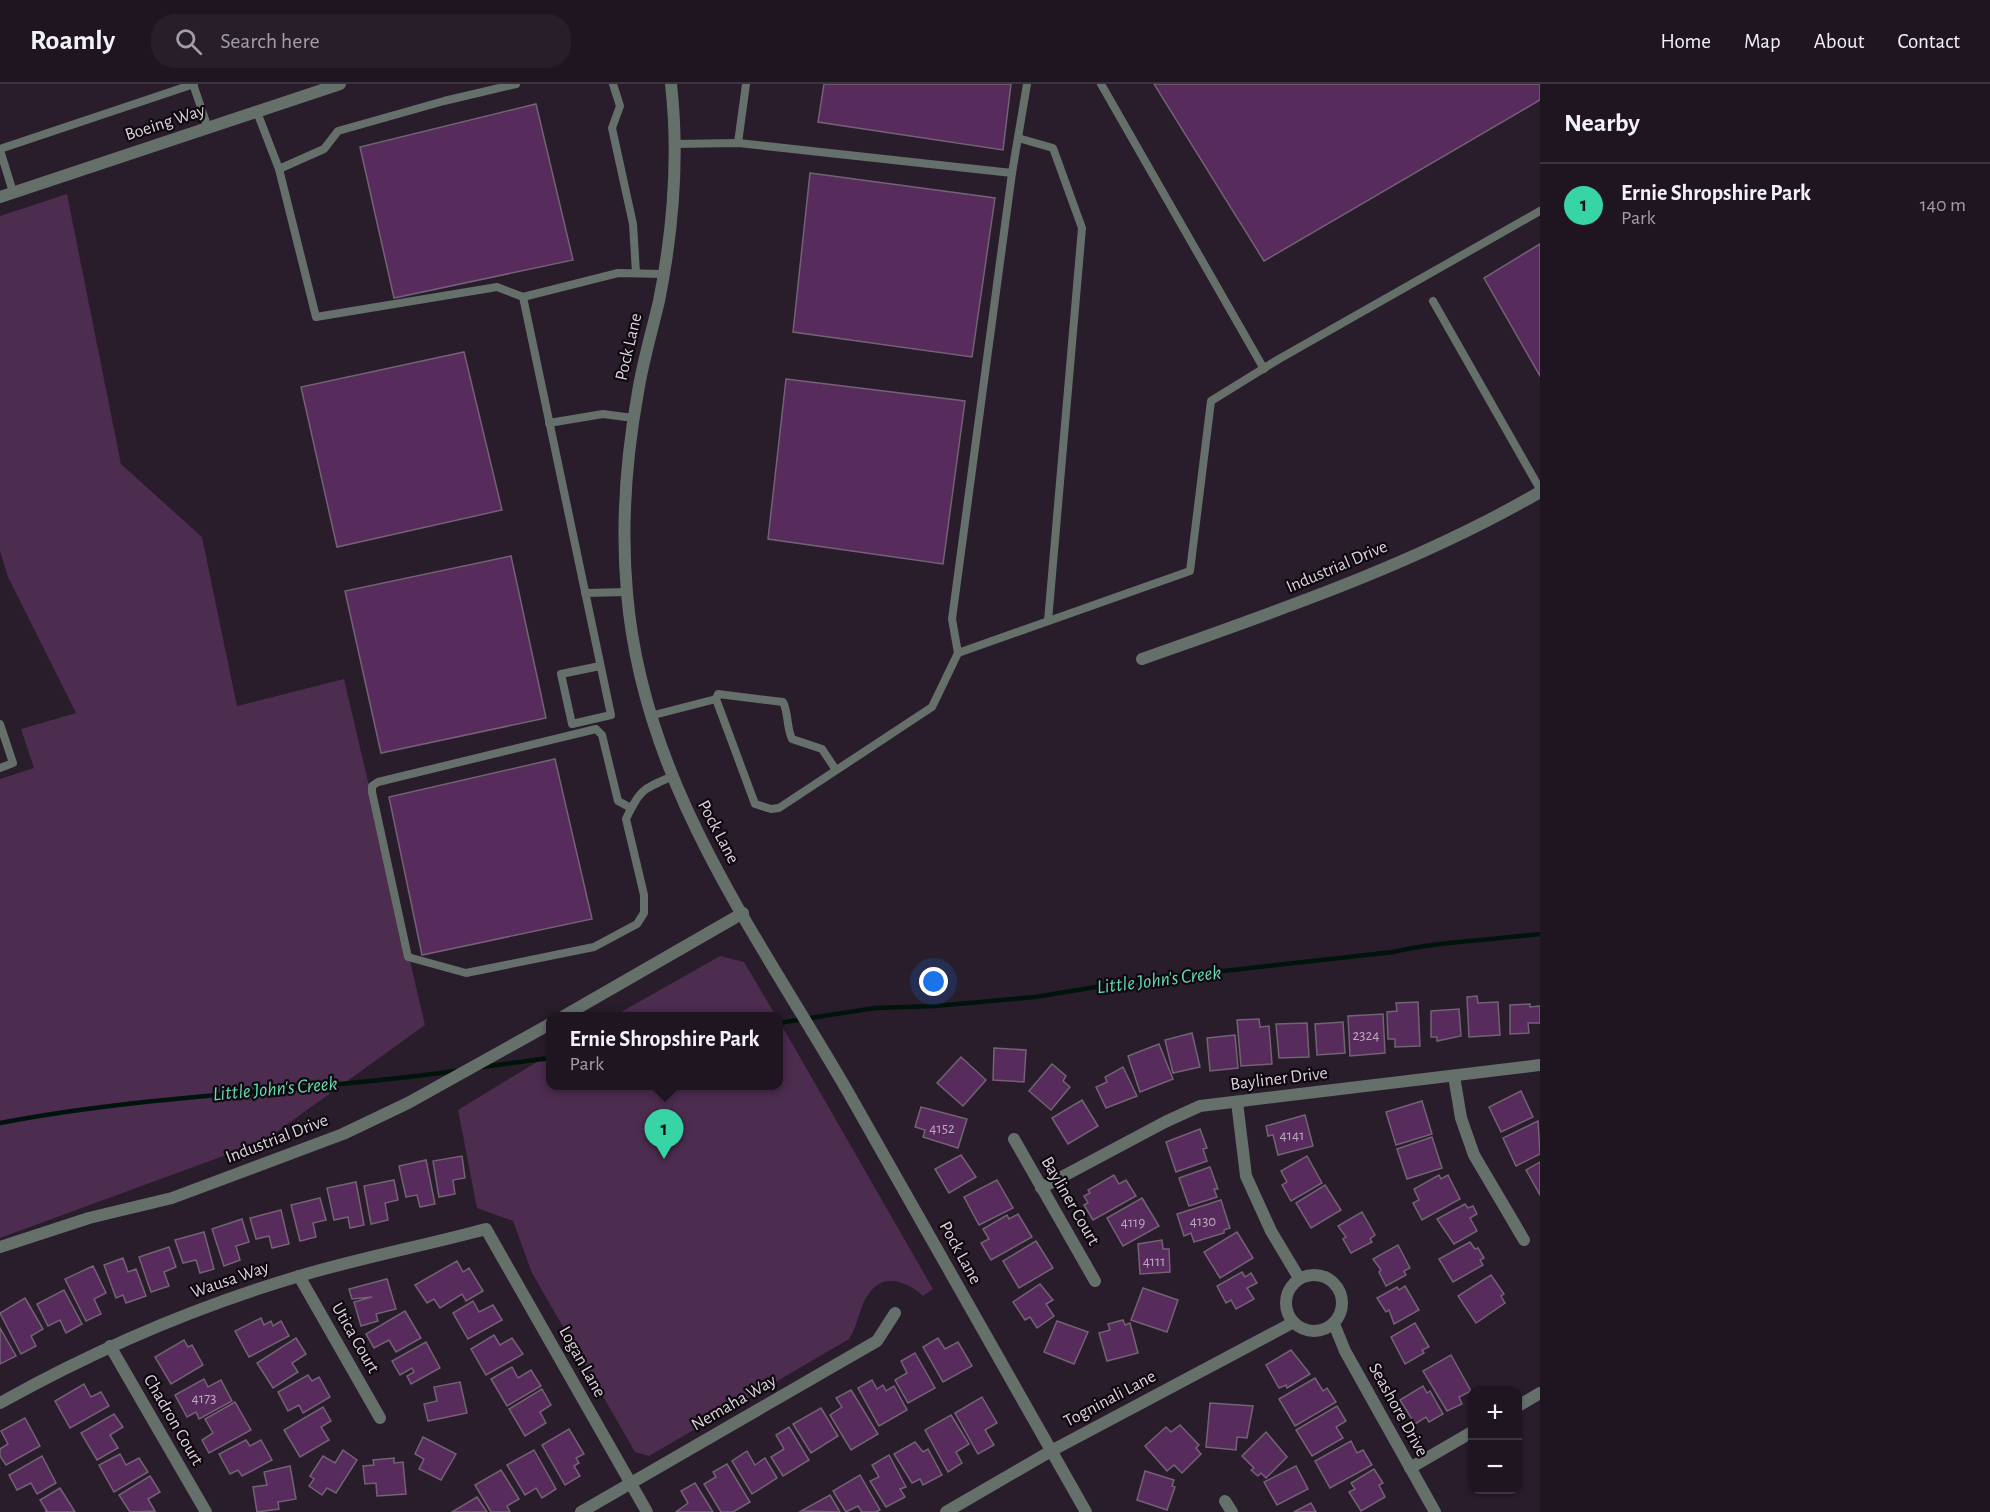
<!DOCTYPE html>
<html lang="en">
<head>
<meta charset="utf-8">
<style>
  :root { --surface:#1f1520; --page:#271e29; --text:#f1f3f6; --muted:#a19fa5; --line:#3c343e; --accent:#37d4a6 }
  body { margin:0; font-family:"Alegreya Sans",sans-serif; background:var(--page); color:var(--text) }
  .controls { position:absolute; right:18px; bottom:18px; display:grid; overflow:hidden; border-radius:12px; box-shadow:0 2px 4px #0004 }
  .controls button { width:54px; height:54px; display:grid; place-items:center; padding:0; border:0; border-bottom:2px solid var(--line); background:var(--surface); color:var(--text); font:30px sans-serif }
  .you { position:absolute; left:934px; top:898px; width:21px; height:21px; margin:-15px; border:4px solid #fff; border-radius:50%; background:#1a73e8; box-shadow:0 0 0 9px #1a73e833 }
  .badge { display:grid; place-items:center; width:39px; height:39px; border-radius:50%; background:var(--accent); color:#111; font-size:20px; font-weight:700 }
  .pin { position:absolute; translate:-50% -50px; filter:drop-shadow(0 2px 3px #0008) }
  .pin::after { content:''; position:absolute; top:32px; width:21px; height:18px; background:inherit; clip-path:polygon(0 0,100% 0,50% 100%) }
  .popup { position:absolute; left:546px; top:928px; width:237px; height:78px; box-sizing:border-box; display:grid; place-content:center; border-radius:12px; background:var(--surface); filter:drop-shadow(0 2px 4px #0005); font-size:20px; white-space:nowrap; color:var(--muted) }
  .popup b { font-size:22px; color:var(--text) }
  .popup::after { content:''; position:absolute; left:50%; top:100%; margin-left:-12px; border:12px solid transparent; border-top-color:var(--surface) }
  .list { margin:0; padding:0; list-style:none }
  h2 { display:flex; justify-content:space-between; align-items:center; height:78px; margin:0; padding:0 24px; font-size:26px }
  h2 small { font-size:20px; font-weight:400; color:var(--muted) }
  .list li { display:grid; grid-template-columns:39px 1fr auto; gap:18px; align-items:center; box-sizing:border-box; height:84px; padding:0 24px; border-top:2px solid var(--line) }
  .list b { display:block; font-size:22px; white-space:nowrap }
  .list p { margin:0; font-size:20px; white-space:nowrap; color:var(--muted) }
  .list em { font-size:20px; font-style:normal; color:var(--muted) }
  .icon { flex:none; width:33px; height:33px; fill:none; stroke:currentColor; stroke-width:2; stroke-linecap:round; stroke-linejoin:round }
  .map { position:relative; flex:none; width:1540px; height:1428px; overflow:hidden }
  header { display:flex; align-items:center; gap:36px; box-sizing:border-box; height:84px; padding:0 30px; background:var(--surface); border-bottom:2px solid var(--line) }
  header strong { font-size:28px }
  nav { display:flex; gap:33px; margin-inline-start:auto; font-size:21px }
  .search { width:420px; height:54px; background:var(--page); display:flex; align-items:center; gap:15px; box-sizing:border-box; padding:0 21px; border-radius:24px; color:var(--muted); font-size:22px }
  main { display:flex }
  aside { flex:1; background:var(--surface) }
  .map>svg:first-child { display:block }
  .green { fill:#4c2c4f }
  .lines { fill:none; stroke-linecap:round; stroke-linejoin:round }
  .stream { stroke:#00140c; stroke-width:4.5 }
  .building { fill:#572b5c; stroke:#726274; stroke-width:1.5 }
  .service { stroke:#65706b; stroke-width:8 }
  .minor { stroke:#65706b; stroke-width:12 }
  .tertiary { stroke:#65706b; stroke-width:12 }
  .labels { text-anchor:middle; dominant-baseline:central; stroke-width:4.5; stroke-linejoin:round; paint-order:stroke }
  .number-label { font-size:15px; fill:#bba9bd }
  .street-label { font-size:18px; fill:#dcd3dd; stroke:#0e080f }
  .water-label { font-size:20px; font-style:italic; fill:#60ddb3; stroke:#0e080f }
</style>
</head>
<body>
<header>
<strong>Roamly</strong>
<div class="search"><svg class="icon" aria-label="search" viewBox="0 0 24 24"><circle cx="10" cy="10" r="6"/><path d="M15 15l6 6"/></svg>Search here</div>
<nav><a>Home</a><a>Map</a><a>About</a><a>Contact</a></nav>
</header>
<main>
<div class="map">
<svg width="1540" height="1428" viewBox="0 0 1540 1428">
  <rect width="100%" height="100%" fill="#291c2b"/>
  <g class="green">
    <polygon points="67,110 121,380 202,453 237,622 344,595 425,941 264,1057 0,1154 0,695 34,684 21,645 76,629 8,493 0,467 0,132"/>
    <polygon points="720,872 744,878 776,932 614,932"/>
    <path d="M778,935L933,1205L923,1212C909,1199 885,1188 870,1208C859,1221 859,1240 849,1255L649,1372L635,1368L532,1189L513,1137L477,1124L458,1026L550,970V1002H778Z"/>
  </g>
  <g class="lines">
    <g class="stream">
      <path d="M778,939L875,924L936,922L1035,913L1126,898L1393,868C1441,857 1491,856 1540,850"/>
      <polyline points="482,983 550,974"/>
      <path d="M0,1039C151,1010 304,1008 456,987"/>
    </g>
  </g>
  <g class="building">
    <polygon points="824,0 1011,0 1003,66 818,38"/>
    <polygon points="1154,0 1540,0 1540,16 1264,177"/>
    <polygon points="536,20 573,176 394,214 360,63"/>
    <polygon points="810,89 995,114 972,273 793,248"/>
    <polygon points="1540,160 1540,292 1484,194"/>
    <polygon points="464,268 502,426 337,463 301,303"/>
    <polygon points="786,295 965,317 943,480 768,455"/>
    <polygon points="511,472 546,634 381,669 345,507"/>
    <polygon points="555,675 592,835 422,871 389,713"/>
    <polygon points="1477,912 1478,919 1498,918 1500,951 1469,953 1467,913"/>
    <polygon points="1418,918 1420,962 1395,963 1395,955 1388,955 1387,928 1397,927 1396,919"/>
    <polygon points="1530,920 1530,923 1540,922 1540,939 1528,939 1529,949 1510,950 1510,921"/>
    <polygon points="1459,925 1461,952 1437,957 1437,953 1431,953 1431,927"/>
    <polygon points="1383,930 1385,969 1350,972 1348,932"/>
    <polygon points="1259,935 1260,943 1269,942 1272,980 1241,982 1237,936"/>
    <polygon points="1343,938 1345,969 1317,971 1315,940"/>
    <polygon points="1307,939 1309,973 1279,974 1276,940"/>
    <polygon points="1192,949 1200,983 1173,989 1165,956"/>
    <polygon points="1235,951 1238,984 1210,987 1207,954"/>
    <polygon points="1159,960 1173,995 1140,1008 1128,972"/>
    <polygon points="994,964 1026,966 1024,998 993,996"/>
    <polygon points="961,973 986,996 963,1022 937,999"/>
    <polygon points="1052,980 1066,992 1063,997 1070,1003 1051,1026 1029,1007"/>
    <polygon points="1123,983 1137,1012 1106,1024 1096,1003 1107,998 1105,993"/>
    <polygon points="1521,1007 1533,1033 1501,1048 1489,1023"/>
    <polygon points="1082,1016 1098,1042 1068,1060 1052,1034"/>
    <polygon points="1422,1017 1432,1050 1396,1061 1386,1028"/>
    <polygon points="921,1023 967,1035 958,1064 923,1053 925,1046 915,1043"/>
    <polygon points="1305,1031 1313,1062 1278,1071 1273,1051 1268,1052 1266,1042"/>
    <polygon points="1538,1037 1540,1070 1516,1082 1503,1054"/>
    <polygon points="1200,1045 1207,1064 1203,1065 1207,1077 1176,1088 1166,1058"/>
    <polygon points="1432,1053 1442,1084 1407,1095 1397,1065"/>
    <polygon points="961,1071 976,1093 949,1109 935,1085"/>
    <polygon points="462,1072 465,1094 453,1096 455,1110 439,1113 433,1077"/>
    <polygon points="1307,1072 1322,1099 1291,1117 1282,1101 1287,1098 1281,1087"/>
    <polygon points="426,1076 435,1120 420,1123 417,1111 406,1113 399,1082"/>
    <polygon points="1540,1078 1540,1111 1526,1086"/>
    <polygon points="1210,1083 1218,1105 1214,1105 1217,1113 1189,1122 1179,1094"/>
    <polygon points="1114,1091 1119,1100 1126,1096 1136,1112 1093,1136 1084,1121 1088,1119 1084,1112 1090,1109 1088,1106"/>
    <polygon points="1439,1091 1441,1095 1448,1091 1460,1115 1422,1136 1413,1119 1419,1116 1414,1105"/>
    <polygon points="394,1096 398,1116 385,1119 388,1136 371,1140 364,1102"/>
    <polygon points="997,1096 1013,1124 979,1141 964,1113"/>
    <polygon points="356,1098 364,1141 350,1144 348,1133 334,1136 327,1104"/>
    <polygon points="1325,1101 1341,1126 1311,1144 1296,1119"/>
    <polygon points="320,1114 326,1136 313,1139 316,1153 300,1157 291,1121"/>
    <polygon points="1142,1114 1159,1142 1123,1162 1107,1134"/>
    <polygon points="1221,1116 1230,1144 1224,1146 1224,1149 1194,1158 1191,1149 1184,1152 1177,1130"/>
    <polygon points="1465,1120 1468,1124 1473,1122 1477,1130 1470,1134 1477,1147 1454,1160 1437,1135"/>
    <polygon points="281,1126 289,1160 272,1164 269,1152 256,1155 250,1134"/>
    <polygon points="1362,1128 1375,1151 1370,1155 1372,1158 1351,1169 1343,1155 1346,1153 1338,1142"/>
    <polygon points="1018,1130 1032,1153 991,1176 981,1159 989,1155 983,1145 1007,1131 1009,1135"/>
    <polygon points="242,1135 249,1158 236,1162 240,1176 224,1182 212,1145"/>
    <polygon points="204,1148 214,1185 200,1189 196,1176 183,1179 175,1156"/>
    <polygon points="1237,1148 1253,1174 1220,1194 1204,1168"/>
    <polygon points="1162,1156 1163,1165 1169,1165 1170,1188 1140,1190 1138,1160"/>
    <polygon points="1036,1157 1053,1184 1019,1204 1003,1177"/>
    <polygon points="1470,1158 1475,1165 1478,1164 1484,1174 1480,1176 1483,1181 1453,1198 1439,1175"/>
    <polygon points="1398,1161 1410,1184 1404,1187 1406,1191 1386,1202 1379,1188 1381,1186 1373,1175"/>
    <polygon points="169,1163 176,1183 164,1188 169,1202 151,1208 139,1173"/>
    <polygon points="123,1174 128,1188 136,1185 146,1212 126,1219 123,1211 116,1214 104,1181"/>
    <polygon points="457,1177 463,1188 469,1184 483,1207 466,1217 462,1210 440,1224 434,1215 427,1219 415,1201"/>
    <polygon points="93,1182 106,1209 94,1215 101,1230 86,1237 65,1195"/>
    <polygon points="1242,1188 1245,1193 1251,1189 1257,1199 1247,1204 1254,1215 1236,1225 1231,1216 1226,1219 1217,1202"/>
    <polygon points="1491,1191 1504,1210 1501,1212 1505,1219 1476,1239 1458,1212"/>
    <polygon points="387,1195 396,1225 376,1230 378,1237 361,1242 354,1218 372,1213 352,1215 349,1205"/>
    <polygon points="1040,1200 1053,1216 1046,1220 1054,1232 1037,1244 1030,1233 1025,1236 1013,1218"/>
    <polygon points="1405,1202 1419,1226 1394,1240 1389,1226 1386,1228 1377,1214 1397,1203 1399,1206"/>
    <polygon points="1143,1204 1178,1216 1167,1248 1131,1236"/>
    <polygon points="64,1206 82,1240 66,1249 60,1236 48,1242 37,1220"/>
    <polygon points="25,1214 43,1245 31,1252 36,1262 21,1270 0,1229"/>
    <polygon points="473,1217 479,1228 493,1221 502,1236 468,1255 453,1229"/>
    <polygon points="405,1227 421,1254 396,1268 389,1256 374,1264 366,1250"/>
    <polygon points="261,1234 264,1241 271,1237 273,1242 281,1237 289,1252 249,1273 235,1247"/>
    <polygon points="1123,1236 1125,1241 1130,1239 1138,1269 1107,1277 1099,1249 1110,1246 1108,1240"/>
    <polygon points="1057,1237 1088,1248 1074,1280 1044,1268"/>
    <polygon points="1415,1239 1429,1263 1422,1266 1424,1269 1405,1280 1391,1253"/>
    <polygon points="0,1244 16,1272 0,1280"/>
    <polygon points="494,1251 500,1261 512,1254 523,1270 486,1291 471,1265"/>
    <polygon points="296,1254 306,1270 292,1279 298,1288 273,1304 257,1279"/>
    <polygon points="938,1254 945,1265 958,1258 972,1282 943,1298 923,1263"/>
    <polygon points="184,1256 188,1263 192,1261 203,1281 171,1300 155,1273"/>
    <polygon points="426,1258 440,1284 411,1300 407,1292 414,1288 412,1284 400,1291 392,1277"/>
    <polygon points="1291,1266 1310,1290 1287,1304 1286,1301 1279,1304 1266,1281"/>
    <polygon points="915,1269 935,1304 908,1319 895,1296 907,1289 901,1277"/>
    <polygon points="1451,1271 1471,1307 1459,1313 1462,1320 1447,1327 1423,1287"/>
    <polygon points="512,1283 518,1294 531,1286 541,1302 507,1322 491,1295"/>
    <polygon points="308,1291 312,1297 319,1293 330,1313 303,1329 299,1321 288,1327 278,1308"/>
    <polygon points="1315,1294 1323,1307 1327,1304 1336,1318 1295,1342 1279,1315"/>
    <polygon points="204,1295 208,1303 221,1296 232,1317 199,1335 196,1328 187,1333 175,1311"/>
    <polygon points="872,1296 877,1305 883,1301 886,1307 894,1302 907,1326 879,1342 858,1304"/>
    <polygon points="460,1298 467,1329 428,1337 424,1320 437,1317 434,1303"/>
    <polygon points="84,1300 91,1313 101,1308 109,1322 70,1344 55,1317"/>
    <polygon points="1423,1302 1427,1309 1430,1307 1443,1330 1429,1338 1426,1333 1415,1340 1400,1316"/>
    <polygon points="542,1305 551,1321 540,1328 546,1339 525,1352 509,1325"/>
    <polygon points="851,1306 878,1350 851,1366 830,1331 842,1323 836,1314"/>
    <polygon points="982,1313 997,1339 985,1346 994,1361 978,1370 955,1329"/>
    <polygon points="235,1318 251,1346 209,1369 202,1356 213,1349 205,1335"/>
    <polygon points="1210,1319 1253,1322 1247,1354 1237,1353 1236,1366 1206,1363"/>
    <polygon points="1337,1322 1346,1337 1336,1343 1343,1354 1312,1372 1296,1346"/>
    <polygon points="323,1323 331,1337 321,1343 329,1356 300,1373 284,1346"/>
    <polygon points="821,1324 838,1352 811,1369 793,1340"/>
    <polygon points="114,1330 123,1343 110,1351 118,1364 97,1376 81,1349"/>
    <polygon points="951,1331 969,1360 956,1368 962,1379 948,1388 925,1346"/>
    <polygon points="25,1334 40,1362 6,1381 0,1372 0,1365 8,1360 1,1347"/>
    <polygon points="1180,1341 1199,1361 1196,1364 1201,1370 1182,1389 1174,1381 1167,1387 1145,1362 1166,1343 1171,1348"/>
    <polygon points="789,1343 809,1376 783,1392 771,1373 784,1365 776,1351"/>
    <polygon points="569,1345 584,1370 576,1374 579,1379 574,1382 580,1392 565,1401 542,1361"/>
    <polygon points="1266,1348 1287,1373 1266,1394 1261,1389 1258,1392 1251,1386 1254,1384 1242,1372"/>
    <polygon points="423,1353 456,1370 441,1396 419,1385 424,1375 415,1370"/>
    <polygon points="246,1356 250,1362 261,1356 272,1376 242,1392 238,1386 230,1390 219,1370"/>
    <polygon points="1351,1357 1357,1369 1363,1366 1372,1381 1330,1404 1315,1377"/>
    <polygon points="915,1358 923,1368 928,1365 942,1391 923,1401 920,1395 912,1399 894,1370"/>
    <polygon points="343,1366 357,1376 336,1409 327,1404 322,1411 309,1402 314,1395 310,1392 323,1372 335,1379"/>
    <polygon points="534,1366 556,1405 542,1414 536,1404 525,1411 507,1381"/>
    <polygon points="747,1367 755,1381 765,1374 777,1394 752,1410 732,1377"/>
    <polygon points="120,1370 126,1381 139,1374 148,1388 114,1408 99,1381"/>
    <polygon points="889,1371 906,1403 900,1405 905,1413 886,1423 870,1397 879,1393 872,1381"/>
    <polygon points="42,1372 56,1399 37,1410 31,1399 17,1406 9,1391"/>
    <polygon points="394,1374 394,1379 403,1378 406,1410 377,1412 376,1399 365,1400 363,1382 374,1381 373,1376"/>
    <polygon points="727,1380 750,1418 733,1428 721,1428 704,1400 716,1393 713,1388"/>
    <polygon points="290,1382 296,1415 278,1418 279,1425 257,1428 253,1403 267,1401 264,1388"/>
    <polygon points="1296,1382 1308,1405 1277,1421 1264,1398"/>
    <polygon points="1374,1385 1383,1399 1379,1401 1385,1413 1361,1427 1349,1408 1355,1405 1351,1399"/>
    <polygon points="501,1386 519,1415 507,1422 510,1428 491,1428 475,1401"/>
    <polygon points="1145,1387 1174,1396 1172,1402 1175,1403 1167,1426 1137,1416"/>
    <polygon points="860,1391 880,1426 876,1428 862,1428 858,1422 846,1428 833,1407"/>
    <polygon points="150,1392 160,1408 148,1415 155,1427 130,1428 119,1411"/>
    <polygon points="695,1399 713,1428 676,1428 688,1419 681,1407"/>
    <polygon points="60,1404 75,1428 45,1428 47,1427 40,1416"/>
    <polygon points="830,1411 840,1428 801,1427"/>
    <polygon points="477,1413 487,1428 452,1428"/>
    <polygon points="1311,1419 1316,1428 1294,1428"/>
  </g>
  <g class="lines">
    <g class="service">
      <polyline points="193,0 208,44"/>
      <polyline points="613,0 620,22 612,44 633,140 636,189"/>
      <polyline points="1101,0 1264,285"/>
      <polyline points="257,28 279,85 324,65 338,47 444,17 516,0"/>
      <polyline points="1018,54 1053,64 1082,144 1048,537"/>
      <polyline points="738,59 746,0"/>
      <polyline points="674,60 738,59 1012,89 952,535 958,569"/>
      <polyline points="0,65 194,0"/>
      <polyline points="0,66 13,108"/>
      <polyline points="279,85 316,233 497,203 523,213"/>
      <polyline points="1012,89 1027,0"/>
      <polyline points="1433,217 1540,405"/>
      <polyline points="549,339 603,330 633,334"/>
      <polyline points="585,509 627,508"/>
      <path d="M600,582L561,590L572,640L611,631C582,492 552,353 523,213L618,189L663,190"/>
      <polyline points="650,632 716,615"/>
      <polyline points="0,640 13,679 0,684"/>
      <path d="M836,686L822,665L792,655C786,642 789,630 783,618L718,610L716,615L755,720L771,725L779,724L932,623L958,569L1190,487L1211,317L1279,275L1540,127"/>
      <path d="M631,724L618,717L602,651L596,645L378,698L372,702V708L408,873L466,889L594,863L637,840L644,829V811L626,735C639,707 642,705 671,693"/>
    </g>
    <g class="minor">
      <path d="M1142,575C1277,527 1416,480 1540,408"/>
      <polyline points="564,932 743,829"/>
      <polyline points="1454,992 1461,1034 1474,1071 1524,1156"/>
      <polyline points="1237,1018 1246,1092 1271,1147 1299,1194"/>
      <polyline points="1014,1055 1095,1197"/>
      <polyline points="1041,1104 1165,1038 1200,1022 1540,981"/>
      <polyline points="0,1163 89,1134 172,1114 343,1050 408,1019 550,940"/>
      <circle cx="1314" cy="1219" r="28"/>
      <polyline points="299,1192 380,1334"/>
      <polyline points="1334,1240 1345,1267 1435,1428"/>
      <polyline points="110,1262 206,1428"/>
      <path d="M0,1319C95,1266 192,1224 296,1193C359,1174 423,1162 486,1145L647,1428"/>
      <polyline points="1518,1322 1540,1309"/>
      <polyline points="1410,1384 1472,1348"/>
      <polyline points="1225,1417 1232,1428"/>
      <polyline points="581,1428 877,1257 895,1229"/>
      <polyline points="946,1428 1051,1367 1292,1239"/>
    </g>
    <g class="tertiary">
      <path d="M671,0C679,71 673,147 659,217C652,247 643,277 638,308C626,374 621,442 627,509C643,700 755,847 848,1008C928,1148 1006,1288 1086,1428"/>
      <polyline points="0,113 340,0"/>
    </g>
  </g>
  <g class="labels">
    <g class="number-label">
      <text x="1366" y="951">2324</text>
      <text x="942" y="1044">4152</text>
      <text x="1292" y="1051">4141</text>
      <text x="1203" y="1137">4130</text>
      <text x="1133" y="1138">4119</text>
      <text x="1154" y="1177">4111</text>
      <text x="204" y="1314">4173</text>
    </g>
    <g class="street-label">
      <text transform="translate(165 39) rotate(-18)">Boeing Way</text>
      <text transform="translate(629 263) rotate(-77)">Pock Lane</text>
      <text transform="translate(1337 483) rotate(-23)">Industrial Drive</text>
      <text transform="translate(718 748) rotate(62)">Pock Lane</text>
      <text transform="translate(1279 995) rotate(-7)">Bayliner Drive</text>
      <text transform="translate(277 1055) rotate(-21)">Industrial Drive</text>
      <text transform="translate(1070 1117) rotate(60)">Bayliner Court</text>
      <text transform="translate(960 1169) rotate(61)">Pock Lane</text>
      <text transform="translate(230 1196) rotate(-19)">Wausa Way</text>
      <text transform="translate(355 1254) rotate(60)">Utica Court</text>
      <text transform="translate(582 1278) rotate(61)">Logan Lane</text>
      <text transform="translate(1110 1315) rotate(-28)">Togninali Lane</text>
      <text transform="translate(734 1319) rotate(-30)">Nemaha Way</text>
      <text transform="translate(1398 1326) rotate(61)">Seashore Drive</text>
      <text transform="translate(173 1336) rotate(60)">Chadron Court</text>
    </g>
    <g class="water-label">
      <text transform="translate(1159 896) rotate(-7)">Little John's Creek</text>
      <text transform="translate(275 1005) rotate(-5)">Little John's Creek</text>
    </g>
  </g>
</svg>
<div class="controls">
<button>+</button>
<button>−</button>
</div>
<div class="you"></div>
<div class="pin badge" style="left:664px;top:1075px">1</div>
<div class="popup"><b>Ernie Shropshire Park</b>Park</div>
</div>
<aside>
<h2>Nearby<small></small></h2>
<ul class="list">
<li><span class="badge">1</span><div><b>Ernie Shropshire Park</b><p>Park</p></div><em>140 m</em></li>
</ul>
</aside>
</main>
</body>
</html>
